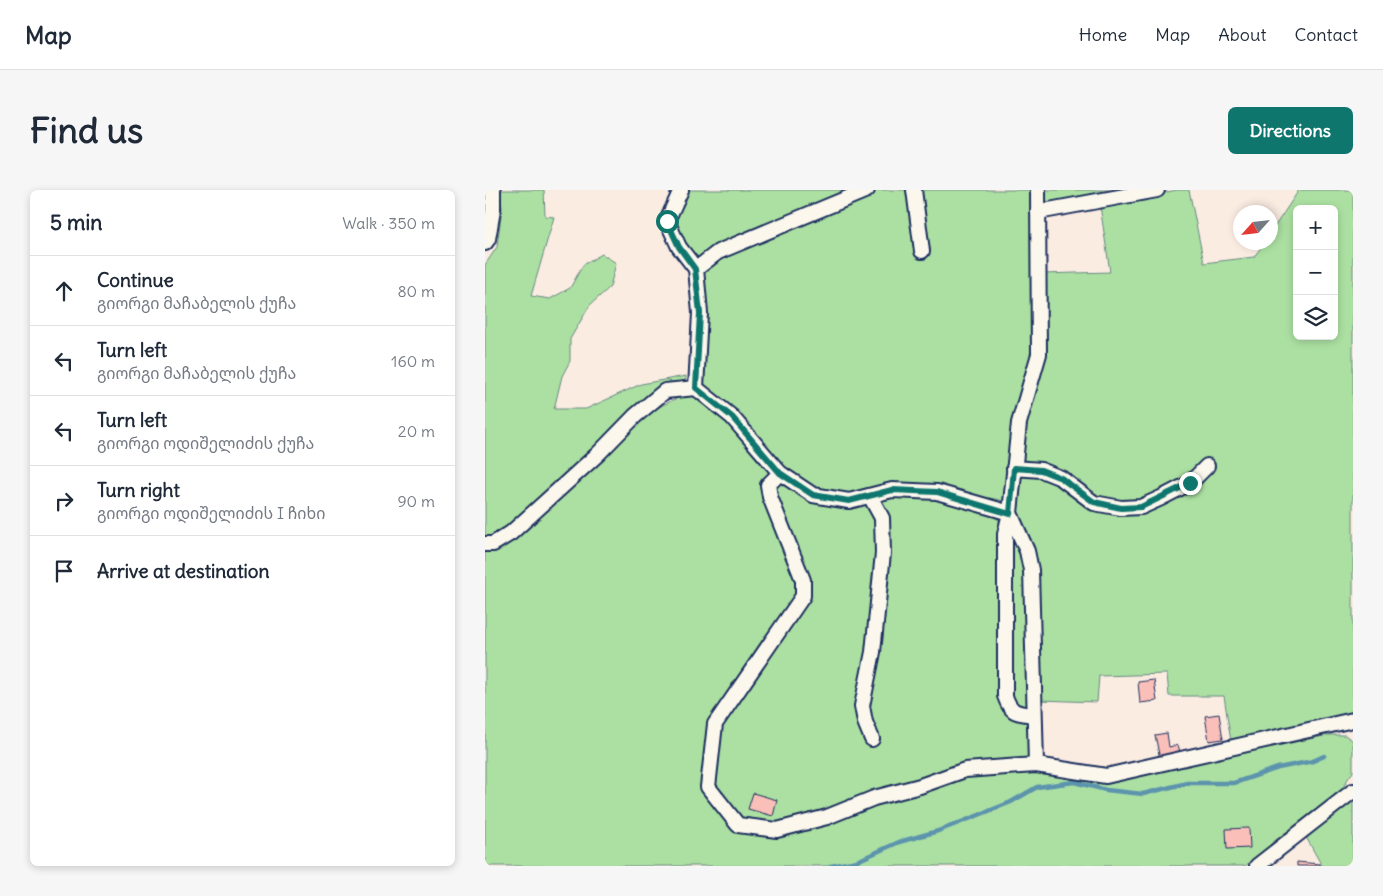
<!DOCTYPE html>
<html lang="en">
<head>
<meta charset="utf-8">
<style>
  :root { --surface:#fff; --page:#f6f6f7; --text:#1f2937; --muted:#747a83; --line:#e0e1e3; --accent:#0f766e }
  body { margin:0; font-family:Delius,"Noto Sans Georgian",sans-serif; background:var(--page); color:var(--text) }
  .controls { position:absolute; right:15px; top:15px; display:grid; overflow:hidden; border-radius:8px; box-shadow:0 2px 8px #0003 }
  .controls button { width:45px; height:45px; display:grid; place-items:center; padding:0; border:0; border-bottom:1px solid var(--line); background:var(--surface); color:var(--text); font:25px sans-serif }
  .compass { position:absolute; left:748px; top:15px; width:45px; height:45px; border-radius:50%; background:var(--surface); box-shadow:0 2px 8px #0003; rotate:243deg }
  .stop { position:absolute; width:15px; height:15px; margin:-11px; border:4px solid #0f766e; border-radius:50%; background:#fff }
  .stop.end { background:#0f766e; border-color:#fff; box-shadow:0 1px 5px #0008 }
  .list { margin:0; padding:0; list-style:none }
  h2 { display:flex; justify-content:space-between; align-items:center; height:65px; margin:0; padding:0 20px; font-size:21px }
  h2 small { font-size:16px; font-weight:400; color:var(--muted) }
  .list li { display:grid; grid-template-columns:32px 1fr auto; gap:15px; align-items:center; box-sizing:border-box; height:70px; padding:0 20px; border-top:1px solid var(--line) }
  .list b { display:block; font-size:19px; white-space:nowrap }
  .list p { margin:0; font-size:16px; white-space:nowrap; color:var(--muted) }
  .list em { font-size:16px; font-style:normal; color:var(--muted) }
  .icon { flex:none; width:28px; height:28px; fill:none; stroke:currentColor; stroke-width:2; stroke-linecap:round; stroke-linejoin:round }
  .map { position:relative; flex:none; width:868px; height:676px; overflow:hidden; border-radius:8px }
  header { display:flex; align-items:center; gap:30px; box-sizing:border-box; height:70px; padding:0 25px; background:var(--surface); border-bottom:1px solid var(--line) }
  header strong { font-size:24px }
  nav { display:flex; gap:28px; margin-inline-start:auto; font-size:18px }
  .intro { display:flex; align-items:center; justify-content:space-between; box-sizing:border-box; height:120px; padding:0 30px }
  h1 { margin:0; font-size:35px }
  .button { padding:12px 22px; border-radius:8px; background:var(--accent); color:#fff; font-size:18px; font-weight:700 }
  main { display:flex; gap:30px; padding:0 30px }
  aside { flex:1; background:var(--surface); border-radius:8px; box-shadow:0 2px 8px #0003 }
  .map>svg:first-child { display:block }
  .green { fill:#ace0a2; stroke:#648880; fill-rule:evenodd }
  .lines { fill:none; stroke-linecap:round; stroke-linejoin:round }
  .stream { stroke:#5c94ad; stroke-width:4.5 }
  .building { fill:#fbbfba; stroke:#1b2f5e }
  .minor-casing { stroke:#1b2f5e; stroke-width:18 }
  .minor { stroke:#fbf7ec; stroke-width:14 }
  .route { stroke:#0f766e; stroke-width:6 }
</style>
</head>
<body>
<header>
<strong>Map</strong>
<nav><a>Home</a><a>Map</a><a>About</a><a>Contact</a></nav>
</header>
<div class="intro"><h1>Find us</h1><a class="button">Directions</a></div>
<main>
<aside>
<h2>5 min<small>Walk · 350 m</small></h2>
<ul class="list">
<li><svg class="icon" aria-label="ahead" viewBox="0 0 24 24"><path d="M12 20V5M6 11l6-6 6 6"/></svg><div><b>Continue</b><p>გიორგი მაჩაბელის ქუჩა</p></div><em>80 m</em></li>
<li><svg class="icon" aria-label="left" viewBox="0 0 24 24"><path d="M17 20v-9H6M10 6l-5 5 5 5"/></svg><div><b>Turn left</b><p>გიორგი მაჩაბელის ქუჩა</p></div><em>160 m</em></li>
<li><svg class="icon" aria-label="left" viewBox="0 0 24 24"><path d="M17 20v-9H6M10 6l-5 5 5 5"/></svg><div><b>Turn left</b><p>გიორგი ოდიშელიძის ქუჩა</p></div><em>20 m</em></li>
<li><svg class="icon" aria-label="right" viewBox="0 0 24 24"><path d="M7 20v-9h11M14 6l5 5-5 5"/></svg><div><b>Turn right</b><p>გიორგი ოდიშელიძის I ჩიხი</p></div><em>90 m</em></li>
<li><svg class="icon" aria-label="arrive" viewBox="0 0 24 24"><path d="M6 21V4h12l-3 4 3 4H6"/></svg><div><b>Arrive at destination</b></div></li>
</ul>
</aside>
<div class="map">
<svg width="868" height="676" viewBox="0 0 868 676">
  <rect width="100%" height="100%" fill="#fbece2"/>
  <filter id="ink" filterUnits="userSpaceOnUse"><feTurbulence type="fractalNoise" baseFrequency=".02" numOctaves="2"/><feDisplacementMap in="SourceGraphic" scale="10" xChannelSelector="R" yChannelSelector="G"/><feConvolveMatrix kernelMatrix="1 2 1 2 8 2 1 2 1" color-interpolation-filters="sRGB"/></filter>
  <g filter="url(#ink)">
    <g class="green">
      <polygon points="15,0 59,0 60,26 69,27 46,106 65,109 85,98 98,75 117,64 131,73 125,97 105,115 85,149 85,171 77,186 69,219 101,219 156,194 201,186 200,194 108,263 23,341 0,350 0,75 12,57 17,18"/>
      <polygon points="201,0 376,0 213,71 206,68 188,29"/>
      <polygon points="390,0 551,0 550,166 521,311 452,299 364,308 329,301 298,281 250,224 229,203 221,198 217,192 215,82 237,64"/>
      <polygon points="558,0 648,0 561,15 558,10"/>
      <path d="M692,0H704L719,73L769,67L779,53L786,52V42L814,0H868V522L746,552L739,506H684L682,484L614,486L612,512L554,510L549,379L544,359L532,329L531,293L540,285L553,282L572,289L609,315L635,321L656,320L707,296L726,276L722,271L703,292L657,314L638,315L610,309L576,284L554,275L536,274L533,271L536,234L557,166V84L625,82L615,16ZM812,19H849V146H812Z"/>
      <path d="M202,205L221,210L285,276L333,312C391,306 463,293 514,330V512L523,525L545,532L549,583L626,592L778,558L844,545H860L868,551V582L864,587L856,601L760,676H0V362C23,359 40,340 56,325C72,310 88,296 104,281C138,248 155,220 202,205Z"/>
      <polygon points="528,354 531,354 540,371 543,521 529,514 526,507 524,358"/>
      <polygon points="868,609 868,676 837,676 821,647 866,613"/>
    </g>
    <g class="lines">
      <polyline class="stream" points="346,676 372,671 414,652 453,641 489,627 526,612 552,597 589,592 621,600 658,604 702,593 749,593 793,578 828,571 839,566"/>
    </g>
    <g class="building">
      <polygon points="669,490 672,511 655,513 653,492"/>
      <polygon points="734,524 738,549 724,551 720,526"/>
      <polygon points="682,543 684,557 693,555 696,565 675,569 670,545"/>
      <polygon points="268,603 292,610 288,626 263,619"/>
      <polygon points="764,638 765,658 742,659 741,639"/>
      <polygon points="812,672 835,674 835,676 812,676"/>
    </g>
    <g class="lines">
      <g class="minor-casing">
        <g id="minor">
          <path d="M196,0L182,31L194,57L211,79L215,123L211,198L247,227L295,283L328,305L364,311L407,300L452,302L525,323L520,344V506C526,524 532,523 549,525"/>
          <polyline points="429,0 437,61"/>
          <polyline points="553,22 672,0"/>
          <polyline points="0,53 3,49 8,20 8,0"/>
          <polyline points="211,79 233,62 382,0"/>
          <polyline points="529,278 556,280 576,288 609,313 636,318 656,317 676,308 705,293 722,276"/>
          <polyline points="295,283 283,295 285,307 318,390 318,406 230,534 223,597 253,635 292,640 342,627 389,608 435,596 480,580 551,575 621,586 868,530"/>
          <polyline points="385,306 397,328 398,363 388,462 377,516 380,532 387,549"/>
          <polyline points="0,354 8,354 26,343 113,264 150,226 180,201 211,198"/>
          <polyline points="551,575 546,380 542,361 525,323 534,233 554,164 553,0"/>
          <polyline points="772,676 868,601"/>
        </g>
      </g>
      <use href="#minor" class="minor"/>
    </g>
  </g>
  <g class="lines" filter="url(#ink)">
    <polyline class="route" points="182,31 194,57 210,79 215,123 211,198 247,227 295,283 328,305 364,311 407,300 452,302 525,324 529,278 556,280 576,288 609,312 636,318 656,317 705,293"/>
  </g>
</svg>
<div class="controls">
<button>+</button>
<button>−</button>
<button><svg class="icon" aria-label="layers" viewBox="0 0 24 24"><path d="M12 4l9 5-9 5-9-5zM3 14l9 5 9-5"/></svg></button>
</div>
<svg class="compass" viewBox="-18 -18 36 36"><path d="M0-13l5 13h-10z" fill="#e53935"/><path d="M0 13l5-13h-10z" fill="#747a83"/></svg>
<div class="stop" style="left:182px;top:31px"></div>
<div class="stop end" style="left:705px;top:293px"></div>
</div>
</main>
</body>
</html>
